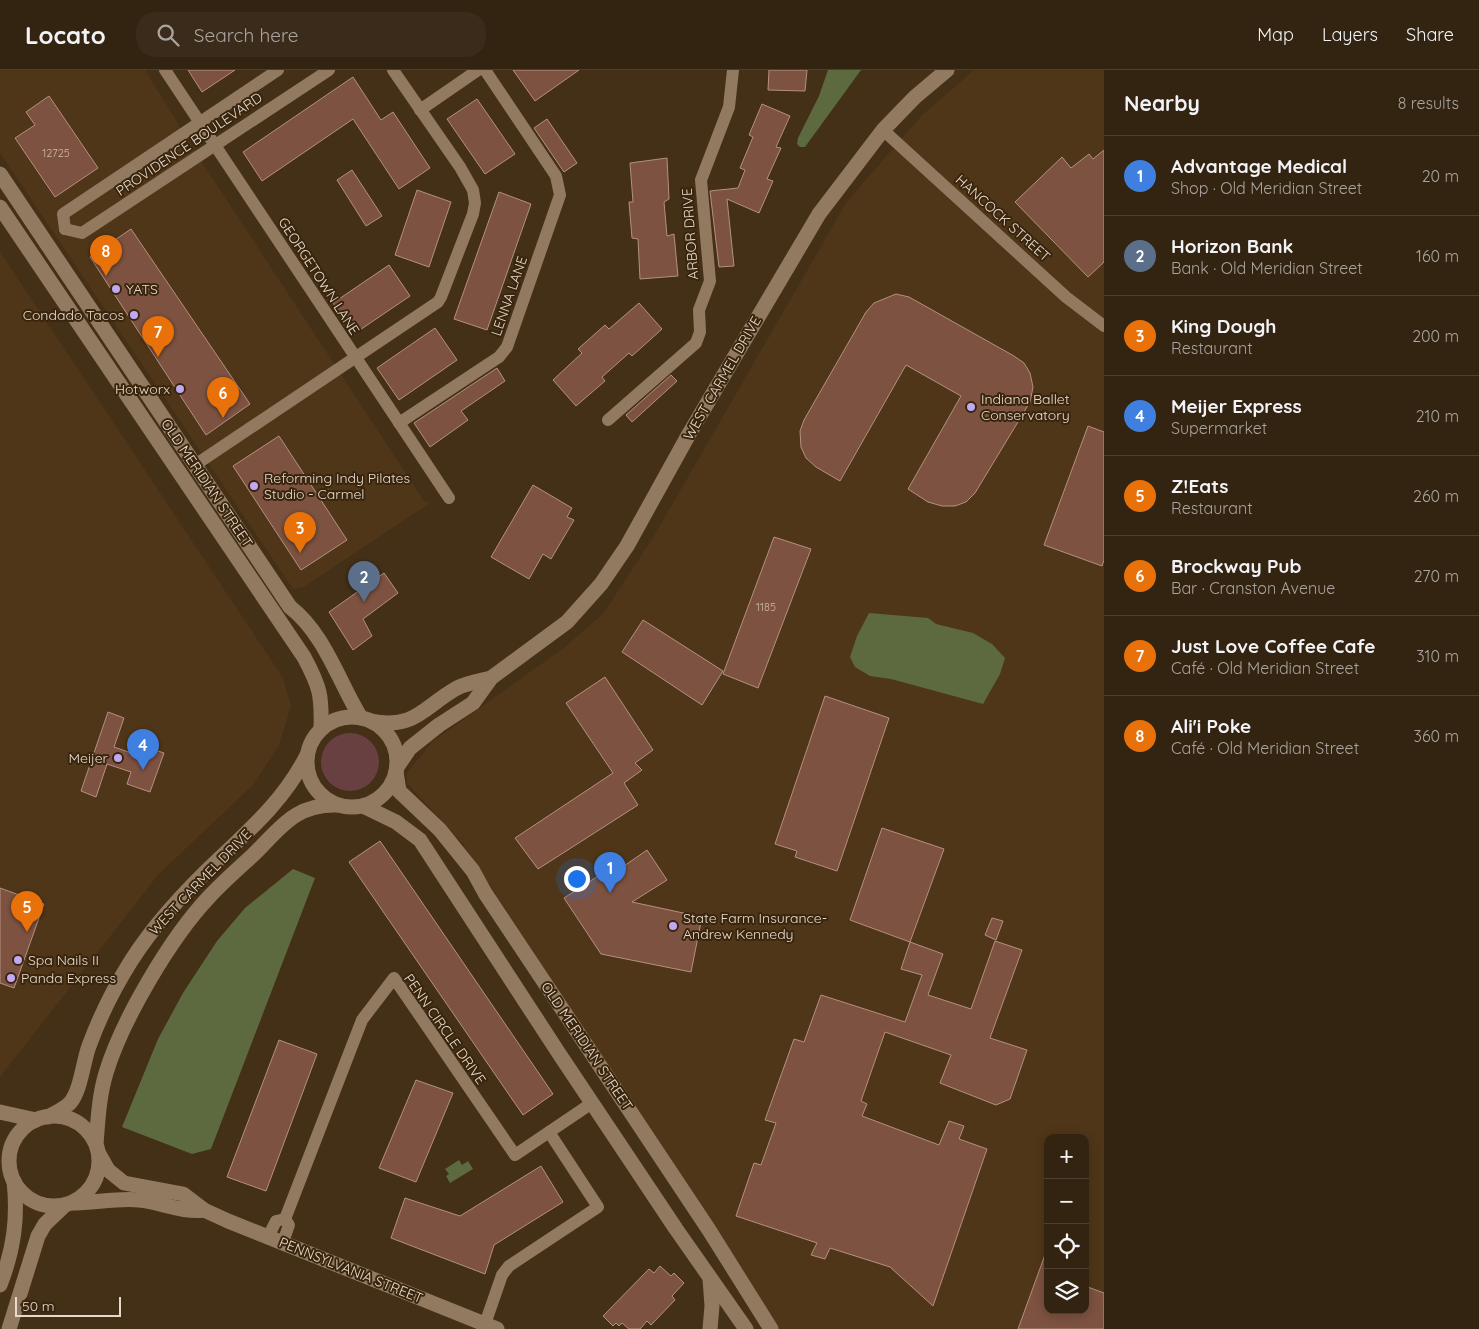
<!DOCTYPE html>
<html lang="en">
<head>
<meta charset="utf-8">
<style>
  :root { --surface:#332311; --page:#3b2b1a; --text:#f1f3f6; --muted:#a9a49f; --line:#4e4031; --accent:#95b2f1 }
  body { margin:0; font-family:Quicksand,sans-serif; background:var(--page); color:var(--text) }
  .controls { position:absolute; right:15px; bottom:15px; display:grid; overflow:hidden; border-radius:10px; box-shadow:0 2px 12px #0003 }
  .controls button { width:45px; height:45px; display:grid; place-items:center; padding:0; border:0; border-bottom:1px solid var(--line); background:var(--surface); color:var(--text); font:25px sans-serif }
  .scale { position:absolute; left:15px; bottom:12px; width:106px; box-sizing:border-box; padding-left:5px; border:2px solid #e7dacc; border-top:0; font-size:14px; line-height:18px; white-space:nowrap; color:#e7dacc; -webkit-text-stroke:4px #39250d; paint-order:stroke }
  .you { position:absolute; left:576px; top:808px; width:18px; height:18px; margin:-12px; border:4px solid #fff; border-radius:50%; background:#1a73e8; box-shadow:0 0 0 8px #1a73e833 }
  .badge { display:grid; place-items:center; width:32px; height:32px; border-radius:50%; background:var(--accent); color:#fff; font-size:16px; font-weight:700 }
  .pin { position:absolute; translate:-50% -41px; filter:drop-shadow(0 1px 2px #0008) }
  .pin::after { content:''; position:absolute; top:26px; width:18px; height:15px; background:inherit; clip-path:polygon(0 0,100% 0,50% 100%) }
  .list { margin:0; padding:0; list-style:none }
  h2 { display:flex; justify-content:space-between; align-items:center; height:65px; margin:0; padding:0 20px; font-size:21px }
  h2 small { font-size:16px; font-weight:400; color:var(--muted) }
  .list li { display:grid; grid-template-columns:32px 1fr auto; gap:15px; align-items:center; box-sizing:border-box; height:80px; padding:0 20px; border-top:1px solid var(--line) }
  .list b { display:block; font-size:19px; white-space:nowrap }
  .list p { margin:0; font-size:16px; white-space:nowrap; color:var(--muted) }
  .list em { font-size:16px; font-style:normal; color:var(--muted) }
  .icon { flex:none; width:28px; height:28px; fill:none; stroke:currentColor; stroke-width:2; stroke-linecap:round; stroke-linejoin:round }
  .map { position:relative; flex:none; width:1104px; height:1259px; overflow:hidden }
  header { display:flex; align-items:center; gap:30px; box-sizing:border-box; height:70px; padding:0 25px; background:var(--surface); border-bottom:1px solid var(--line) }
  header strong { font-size:24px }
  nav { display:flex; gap:28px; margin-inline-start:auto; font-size:18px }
  .search { width:350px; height:45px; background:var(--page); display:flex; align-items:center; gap:12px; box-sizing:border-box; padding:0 18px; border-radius:20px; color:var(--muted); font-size:19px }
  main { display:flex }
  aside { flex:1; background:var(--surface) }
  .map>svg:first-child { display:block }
  .built { fill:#503618; fill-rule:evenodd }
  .green { fill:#684042 }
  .water { fill:#5d693e }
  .building { fill:#7d5240; stroke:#b49082 }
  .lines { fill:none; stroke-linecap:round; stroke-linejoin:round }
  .minor { stroke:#927a61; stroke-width:12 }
  .tertiary { stroke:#927a61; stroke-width:15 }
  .secondary { stroke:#927a61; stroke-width:15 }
  .poi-dot { fill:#c0a8f3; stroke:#39250d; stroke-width:2 }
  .labels { text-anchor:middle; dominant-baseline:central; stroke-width:4; stroke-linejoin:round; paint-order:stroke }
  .number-label { font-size:11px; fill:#ccb8a9 }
  .street-label { font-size:14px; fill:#e7dacc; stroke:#39250d }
  .poi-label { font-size:14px; fill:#e7dacc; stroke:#39250d; text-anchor:start }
</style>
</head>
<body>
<header>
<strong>Locato</strong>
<div class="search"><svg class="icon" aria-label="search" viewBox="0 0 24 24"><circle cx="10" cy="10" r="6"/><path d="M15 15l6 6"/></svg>Search here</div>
<nav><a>Map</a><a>Layers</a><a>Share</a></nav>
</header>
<main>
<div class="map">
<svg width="1104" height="1259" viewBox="0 0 1104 1259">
  <rect width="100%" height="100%" fill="#442f17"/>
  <g class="built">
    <polygon points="0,0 145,0 205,97 424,431 430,433 304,517 293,519 0,83"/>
    <path d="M974,0H1104V1259H779L463,774L407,713V703L432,672L565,577L603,544L654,466L846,133L922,45ZM1048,1068H1085V1240H1048Z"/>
    <polygon points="0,182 283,608 291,636 279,675 253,715 158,805 0,1007"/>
  </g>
  <circle class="green" cx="350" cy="692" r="29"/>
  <g class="water">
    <polygon points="828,0 861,0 805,77 800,77 797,74 798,68 819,26"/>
    <polygon points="869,543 928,548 936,554 973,563 992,574 1005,588 1000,604 983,634 891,609 870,606 855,597 850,587 857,566"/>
    <polygon points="293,799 315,808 211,1079 192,1084 122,1057 158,969 183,923 217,871 245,838"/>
    <polygon points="459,1090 462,1095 468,1091 473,1099 450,1113 446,1106 449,1104 445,1099"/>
  </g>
  <g class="building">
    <polygon points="188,0 235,0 202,22"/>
    <polygon points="513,0 579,0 535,31"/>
    <polygon points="769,0 807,0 805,21 768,20"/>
    <polygon points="353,7 381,50 393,42 430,98 399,119 353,49 262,111 243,82"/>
    <polygon points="49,26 98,98 55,127 15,68 35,55 26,42"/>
    <polygon points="477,29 515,84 485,104 447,49"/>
    <polygon points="762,34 790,46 776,77 781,78 767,109 773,111 759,143 727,129 734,196 719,197 710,121 738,118 745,100 740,98 753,67 749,65"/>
    <polygon points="547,49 577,93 564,102 534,58"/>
    <polygon points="1104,80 1104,192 1088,207 1015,132 1062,87 1071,98 1089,84 1093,89"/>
    <polygon points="667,88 669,129 664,132 667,166 674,164 678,206 640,209 638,169 632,168 629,132 633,132 630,93"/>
    <polygon points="352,100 382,146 366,156 337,110"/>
    <polygon points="417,120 451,132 429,197 395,185"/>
    <polygon points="499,122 531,134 487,260 454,249"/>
    <polygon points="131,159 250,334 206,365 90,187"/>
    <polygon points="389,195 410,226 354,264 333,233"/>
    <polygon points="896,224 909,227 1014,286 1024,293 1030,303 1033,317 1030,332 975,423 966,432 955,436 942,436 928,432 908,419 961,326 906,295 840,411 816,397 806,388 801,377 800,361 804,350 866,242 874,233"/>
    <polygon points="639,233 662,259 632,286 629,283 602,307 605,311 576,336 553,310 582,283 578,279 605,255 609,259"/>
    <polygon points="435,258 457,290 399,330 377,298"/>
    <polygon points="497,298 505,311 461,341 468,350 430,377 414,353"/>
    <polygon points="671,305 677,311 632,352 626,345"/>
    <polygon points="1088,356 1104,362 1104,490 1102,496 1044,475"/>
    <polygon points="279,366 347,470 301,500 233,396"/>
    <polygon points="533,415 572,438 567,447 574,450 551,489 543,484 529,509 491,487"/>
    <polygon points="774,467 811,479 758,618 723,604"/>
    <polygon points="384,503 398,523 363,549 372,566 353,580 329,542"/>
    <polygon points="643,550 723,601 702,635 622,582"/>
    <polygon points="605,607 653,680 635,693 642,700 624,713 638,735 538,799 515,768 613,703 566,633"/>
    <polygon points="825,626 889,648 837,801 795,787 797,781 775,774"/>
    <polygon points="108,642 124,648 114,677 137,685 141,675 164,683 150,722 127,714 131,702 107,694 96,727 81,721"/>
    <polygon points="882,758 944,779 910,872 850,850"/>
    <polygon points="380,771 553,1024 523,1045 349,792"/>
    <polygon points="647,780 667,810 632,832 702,847 691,902 601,884 564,828 606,801 611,805"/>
    <polygon points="0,818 44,834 14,918 0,913"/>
    <polygon points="992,848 1003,851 996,870 985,865"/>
    <polygon points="995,871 1022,880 990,968 1027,980 1010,1029 996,1035 940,1013 951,985 885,962 861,1031 867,1034 862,1046 939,1075 949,1051 964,1056 959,1069 987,1079 933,1236 890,1197 830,1178 825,1189 811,1185 817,1173 736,1146 754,1093 761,1095 776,1053 765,1050 794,969 804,972 821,925 905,952 922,905 901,899 910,872 943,884 928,925 971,939"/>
    <polygon points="279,970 317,984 266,1121 227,1107"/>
    <polygon points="416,1010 453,1023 416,1112 379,1098"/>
    <polygon points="541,1096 563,1132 494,1175 485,1204 391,1168 405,1128 460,1146"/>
    <polygon points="1046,1182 1048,1240 1085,1240 1085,1216 1104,1223 1104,1259 1018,1259"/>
    <polygon points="660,1196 671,1206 674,1203 684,1213 672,1226 675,1230 651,1255 647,1251 640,1259 629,1259 622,1253 619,1256 616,1253 613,1256 603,1246 649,1199 654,1203"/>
  </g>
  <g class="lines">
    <g class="minor">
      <polyline points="165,0 449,428"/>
      <polyline points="420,40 478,0"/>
      <polyline points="883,60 1066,227 1104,256"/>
      <polyline points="65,159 82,163 329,0"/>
      <polyline points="65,159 63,144 278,0"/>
      <polyline points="608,350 696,273 700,262 699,240 710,211 701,110 729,37 733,0"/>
      <polyline points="399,353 499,287 507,277 560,125 556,106 485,0"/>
      <polyline points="195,395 438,232 441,227 473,144 475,133 473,120 460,97 393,0"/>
      <polyline points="285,1149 362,950 394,908 515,1085 592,1033"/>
      <polyline points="268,1167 276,1151 285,1149"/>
      <polyline points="283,1172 289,1155 285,1149"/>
      <polyline points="485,1254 502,1205 509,1196 598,1137 549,1062"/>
    </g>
    <g class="tertiary">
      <path d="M371,651C415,660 423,637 457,618C467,613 480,611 491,608"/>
      <polyline points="397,697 410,678 439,655 473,633 491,608 567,552 601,514 627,476 689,364 819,144 883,60 915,27 947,0"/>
      <path d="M48,1047C55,1043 64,1039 70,1033C81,1020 83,992 89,976C100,946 114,918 131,891C155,853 187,819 220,788C254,756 286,727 307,685"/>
      <path d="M96,1074C98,1050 99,1026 106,1003C122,950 171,867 209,827C223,812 238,799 253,785C280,759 294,734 337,735"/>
      <path d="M0,1215C14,1179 18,1148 14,1111"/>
      <polyline points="9,1259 38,1166 45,1154 65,1135"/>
    </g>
    <g class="secondary">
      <path d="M0,104L290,537C324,563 339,612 361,648"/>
      <path d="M0,137L304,587C320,617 322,625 321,659"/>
      <circle cx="352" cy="692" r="45"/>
      <polyline points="396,702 399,721 440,760 473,801 485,823 709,1160 771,1259"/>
      <polyline points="363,736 396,752 420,770 558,982 676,1159 746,1259"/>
      <polyline points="0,1042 36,1050"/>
      <circle cx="54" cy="1091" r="45"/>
      <polyline points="99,1084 108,1100 124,1113 183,1124 204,1140 228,1151 497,1259"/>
      <path d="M72,1133C94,1133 117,1128 139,1130C161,1132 182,1143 204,1140"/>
      <polyline points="710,1209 712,1236 710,1259"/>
    </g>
  </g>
  <g class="poi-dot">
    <circle cx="116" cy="219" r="5"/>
    <circle cx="134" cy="245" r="5"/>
    <circle cx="180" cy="319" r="5"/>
    <circle cx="971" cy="337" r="5"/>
    <circle cx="254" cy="416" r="5"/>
    <circle cx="118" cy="688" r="5"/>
    <circle cx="673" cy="856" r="5"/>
    <circle cx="18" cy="890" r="5"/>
    <circle cx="11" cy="908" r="5"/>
  </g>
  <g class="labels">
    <g class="number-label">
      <text x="56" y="83">12725</text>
      <text x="766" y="537">1185</text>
    </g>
    <g class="street-label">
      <text transform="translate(189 74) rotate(-34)">PROVIDENCE BOULEVARD</text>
      <text transform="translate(1003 148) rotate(42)">HANCOCK STREET</text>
      <text transform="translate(690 164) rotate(-94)">ARBOR DRIVE</text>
      <text transform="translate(319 206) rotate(57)">GEORGETOWN LANE</text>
      <text transform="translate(509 226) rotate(-71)">LENNA LANE</text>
      <text transform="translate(722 308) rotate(-60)">WEST CARMEL DRIVE</text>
      <text transform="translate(207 413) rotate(56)">OLD MERIDIAN STREET</text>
      <text transform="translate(200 812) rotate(-46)">WEST CARMEL DRIVE</text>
      <text transform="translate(445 959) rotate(55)">PENN CIRCLE DRIVE</text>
      <text transform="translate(587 976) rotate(56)">OLD MERIDIAN STREET</text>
      <text transform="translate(351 1200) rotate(22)">PENNSYLVANIA STREET</text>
    </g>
    <g class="poi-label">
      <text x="126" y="219">YATS</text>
      <text x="124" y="245" text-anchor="end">Condado Tacos</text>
      <text x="170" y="319" text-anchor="end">Hotworx</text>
      <text x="981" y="329">Indiana Ballet<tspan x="981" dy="16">Conservatory</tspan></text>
      <text x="264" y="408">Reforming Indy Pilates<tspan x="264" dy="16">Studio - Carmel</tspan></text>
      <text x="108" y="688" text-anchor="end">Meijer</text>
      <text x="683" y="848">State Farm Insurance-<tspan x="683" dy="16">Andrew Kennedy</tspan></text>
      <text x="28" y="890">Spa Nails II</text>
      <text x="21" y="908">Panda Express</text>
    </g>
  </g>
</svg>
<div class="controls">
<button>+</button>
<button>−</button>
<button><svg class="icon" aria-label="locate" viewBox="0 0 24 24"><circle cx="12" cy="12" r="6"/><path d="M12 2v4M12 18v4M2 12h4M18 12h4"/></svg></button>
<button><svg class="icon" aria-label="layers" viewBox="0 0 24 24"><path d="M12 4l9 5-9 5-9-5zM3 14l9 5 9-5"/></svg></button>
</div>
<div class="scale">50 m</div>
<div class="you"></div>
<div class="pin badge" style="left:610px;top:823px;background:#3f7fe0">1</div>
<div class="pin badge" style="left:364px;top:532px;background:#5c6f8a">2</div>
<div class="pin badge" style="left:300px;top:483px;background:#e8710a">3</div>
<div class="pin badge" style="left:143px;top:700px;background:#3f7fe0">4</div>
<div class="pin badge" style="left:27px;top:862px;background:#e8710a">5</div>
<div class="pin badge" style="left:223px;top:348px;background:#e8710a">6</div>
<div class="pin badge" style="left:158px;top:287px;background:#e8710a">7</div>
<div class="pin badge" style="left:106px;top:206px;background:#e8710a">8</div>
</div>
<aside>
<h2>Nearby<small>8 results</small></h2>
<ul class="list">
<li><span class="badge" style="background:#3f7fe0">1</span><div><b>Advantage Medical</b><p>Shop · Old Meridian Street</p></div><em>20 m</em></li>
<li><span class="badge" style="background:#5c6f8a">2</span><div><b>Horizon Bank</b><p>Bank · Old Meridian Street</p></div><em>160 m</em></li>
<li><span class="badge" style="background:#e8710a">3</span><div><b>King Dough</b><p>Restaurant</p></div><em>200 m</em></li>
<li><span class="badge" style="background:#3f7fe0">4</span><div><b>Meijer Express</b><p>Supermarket</p></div><em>210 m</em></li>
<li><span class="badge" style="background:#e8710a">5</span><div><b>Z!Eats</b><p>Restaurant</p></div><em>260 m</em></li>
<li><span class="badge" style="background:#e8710a">6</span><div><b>Brockway Pub</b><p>Bar · Cranston Avenue</p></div><em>270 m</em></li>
<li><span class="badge" style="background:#e8710a">7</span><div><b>Just Love Coffee Cafe</b><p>Café · Old Meridian Street</p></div><em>310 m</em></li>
<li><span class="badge" style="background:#e8710a">8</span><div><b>Ali'i Poke</b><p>Café · Old Meridian Street</p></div><em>360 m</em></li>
</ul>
</aside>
</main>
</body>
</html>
